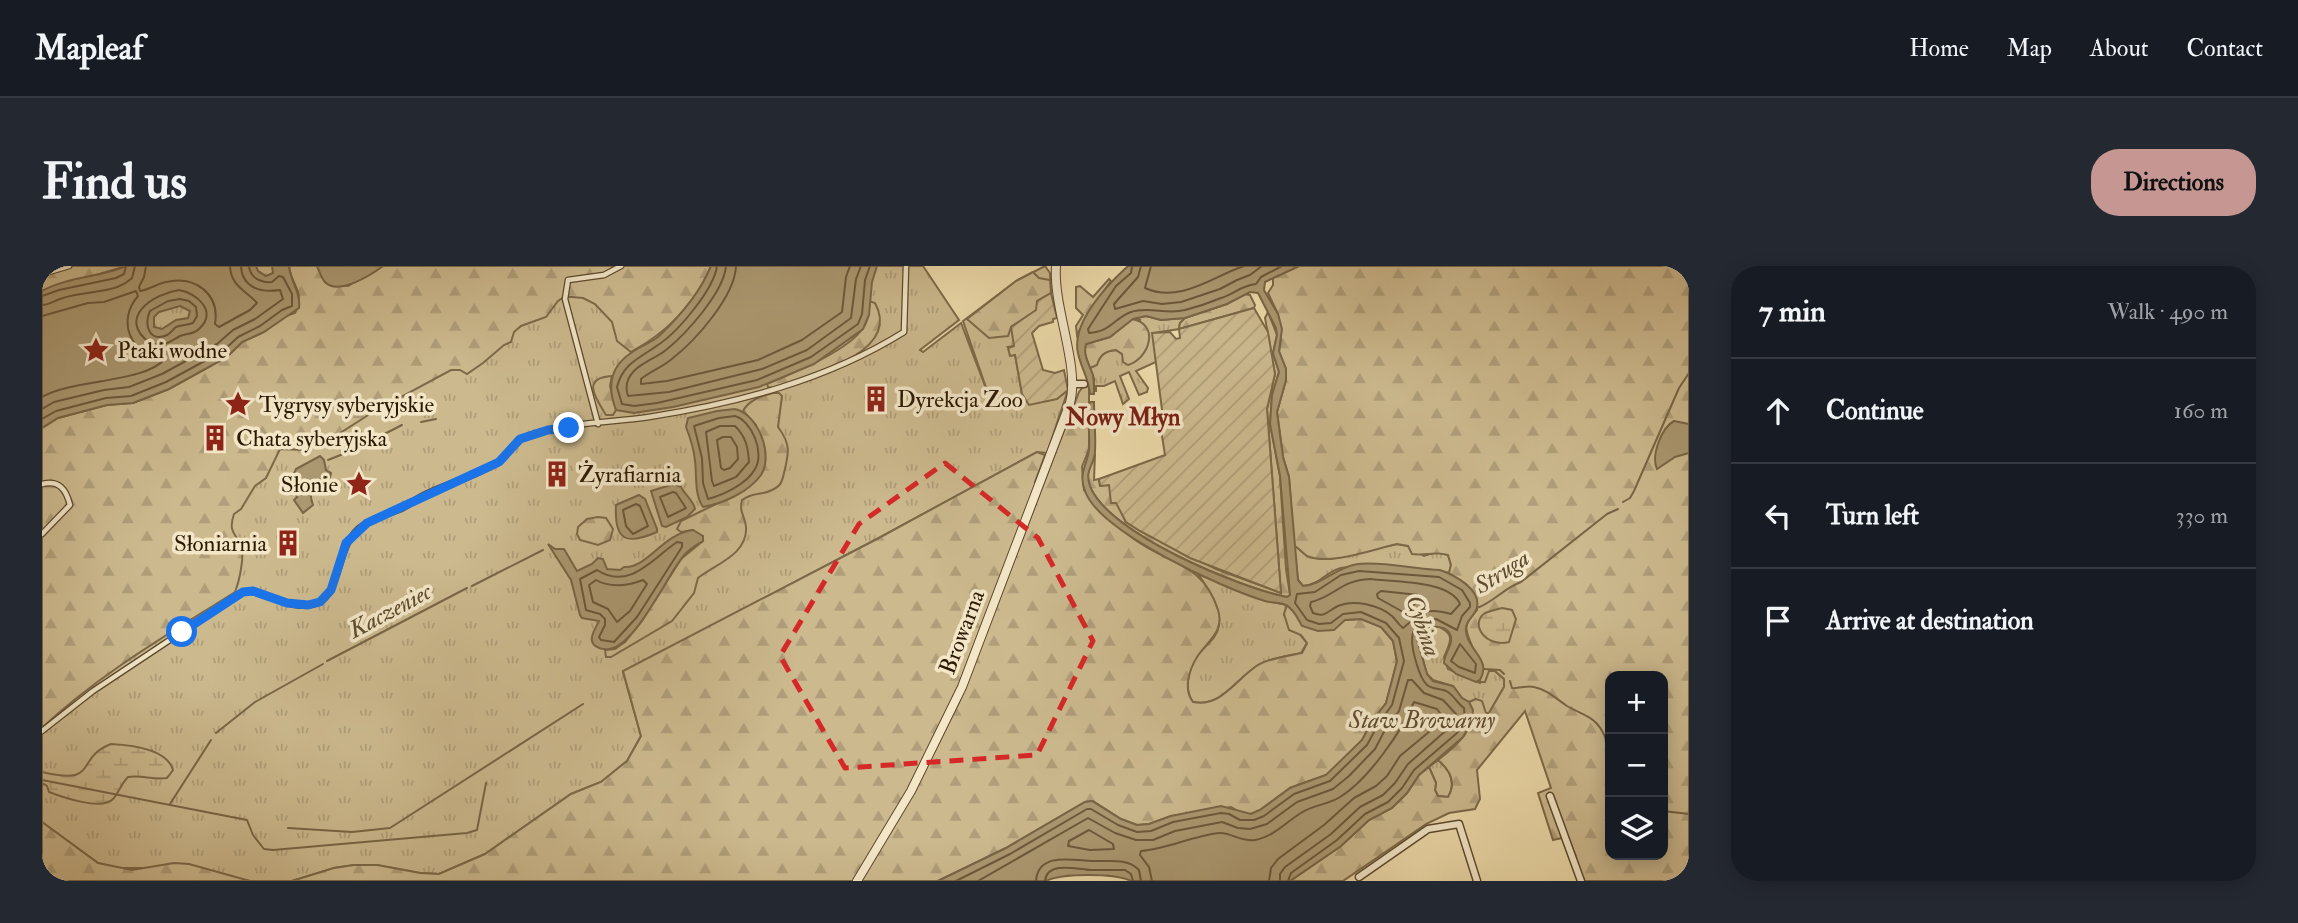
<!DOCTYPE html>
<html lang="en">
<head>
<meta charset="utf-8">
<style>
  :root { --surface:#171b24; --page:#242831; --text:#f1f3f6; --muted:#9ea1a6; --line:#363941; --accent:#c59692 }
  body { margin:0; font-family:"IM FELL Double Pica",serif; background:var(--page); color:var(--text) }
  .controls { position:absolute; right:21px; bottom:21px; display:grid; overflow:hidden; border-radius:14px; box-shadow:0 4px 18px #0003 }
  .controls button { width:63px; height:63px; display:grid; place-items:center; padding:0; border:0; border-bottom:2px solid var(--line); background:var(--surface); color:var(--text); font:35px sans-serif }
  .stop { position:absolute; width:21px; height:21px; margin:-16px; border:5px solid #1a73e8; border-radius:50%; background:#fff }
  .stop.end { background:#1a73e8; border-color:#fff; box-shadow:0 2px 7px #0008 }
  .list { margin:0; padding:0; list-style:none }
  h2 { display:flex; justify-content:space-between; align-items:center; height:91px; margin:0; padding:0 28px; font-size:30px }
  h2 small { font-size:23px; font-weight:400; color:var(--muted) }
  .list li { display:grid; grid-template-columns:46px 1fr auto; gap:21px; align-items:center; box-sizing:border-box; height:105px; padding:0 28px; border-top:2px solid var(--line) }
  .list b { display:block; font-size:26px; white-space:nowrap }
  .list em { font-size:23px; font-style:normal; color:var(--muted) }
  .icon { flex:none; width:38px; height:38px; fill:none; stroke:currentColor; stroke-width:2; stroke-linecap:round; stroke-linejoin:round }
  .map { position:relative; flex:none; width:1647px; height:615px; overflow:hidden; border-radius:28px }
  header { display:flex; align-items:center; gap:42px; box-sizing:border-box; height:98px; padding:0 35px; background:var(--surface); border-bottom:2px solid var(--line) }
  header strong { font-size:33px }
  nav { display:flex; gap:38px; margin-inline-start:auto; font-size:24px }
  .intro { display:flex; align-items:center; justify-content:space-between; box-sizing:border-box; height:168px; padding:0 42px }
  h1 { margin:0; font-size:49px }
  .button { padding:18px 32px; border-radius:28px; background:var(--accent); color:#111; font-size:24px; font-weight:700 }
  main { display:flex; gap:42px; padding:0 42px }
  aside { flex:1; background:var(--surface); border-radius:28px; box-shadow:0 4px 18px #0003 }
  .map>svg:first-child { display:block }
  .grass { fill:url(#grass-tufts); stroke:#7c6948; stroke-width:2 }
  .forest { fill:url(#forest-firs); stroke:#7c6948; stroke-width:2; fill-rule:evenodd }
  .wetland { fill:url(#wetland-marsh); stroke:#7c6948; stroke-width:2 }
  .garden { fill:url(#garden-furrows); stroke:#7c6948; stroke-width:2 }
  .water { fill:#ab9871; stroke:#786545; stroke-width:2; fill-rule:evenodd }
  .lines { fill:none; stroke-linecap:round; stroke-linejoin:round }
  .shore { stroke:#6c583a; stroke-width:2 }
  .stream { stroke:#786545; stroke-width:2 }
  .pedestrian-casing { stroke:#5c492d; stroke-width:7 }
  .minor-casing { stroke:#5c492d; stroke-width:9 }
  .tertiary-casing { stroke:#5c492d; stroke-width:10 }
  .pedestrian { stroke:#f3e7c8; stroke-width:4.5 }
  .minor { stroke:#f3e7c8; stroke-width:6 }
  .tertiary { stroke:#f3e7c8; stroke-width:8 }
  .route { stroke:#1a73e8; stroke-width:9 }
  .marked { fill:none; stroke:#d62828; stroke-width:5; stroke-dasharray:14 9; stroke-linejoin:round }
  .labels { text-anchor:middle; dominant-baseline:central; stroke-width:7; stroke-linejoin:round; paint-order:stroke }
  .poi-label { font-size:23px; fill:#2c1903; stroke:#f3e7c8; text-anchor:start }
  .street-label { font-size:23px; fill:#2c1903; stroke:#f3e7c8 }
  .neighbourhood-label { font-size:24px; font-weight:bold; fill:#7a1f14; stroke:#f3e7c8 }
  .water-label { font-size:24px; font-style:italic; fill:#5f4c2f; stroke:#f3e7c8 }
</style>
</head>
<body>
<header>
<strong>Mapleaf</strong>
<nav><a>Home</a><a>Map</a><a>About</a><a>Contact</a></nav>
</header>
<div class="intro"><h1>Find us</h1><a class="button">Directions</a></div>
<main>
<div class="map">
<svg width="1647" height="615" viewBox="0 0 1647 615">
  <defs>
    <pattern id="grass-tufts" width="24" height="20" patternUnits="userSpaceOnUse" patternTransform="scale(1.75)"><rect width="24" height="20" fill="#ccb98e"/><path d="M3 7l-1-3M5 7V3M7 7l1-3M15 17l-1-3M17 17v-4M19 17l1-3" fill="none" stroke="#af9e79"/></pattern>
    <pattern id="forest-firs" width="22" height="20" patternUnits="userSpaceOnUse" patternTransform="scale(1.75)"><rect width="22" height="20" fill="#ccb98e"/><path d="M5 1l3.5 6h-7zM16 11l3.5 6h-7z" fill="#af9e79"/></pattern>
    <pattern id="wetland-marsh" width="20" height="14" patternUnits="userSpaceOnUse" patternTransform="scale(1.75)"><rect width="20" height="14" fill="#ccb98e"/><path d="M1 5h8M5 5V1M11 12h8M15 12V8" fill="none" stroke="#af9e79"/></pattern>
    <pattern id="garden-furrows" width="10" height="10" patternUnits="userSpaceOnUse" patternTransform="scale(1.75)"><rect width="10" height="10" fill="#ccb98e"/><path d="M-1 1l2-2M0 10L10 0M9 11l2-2" fill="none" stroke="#af9e79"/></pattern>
  </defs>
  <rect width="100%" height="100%" fill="#eddaaa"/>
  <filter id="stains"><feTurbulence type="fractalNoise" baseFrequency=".00286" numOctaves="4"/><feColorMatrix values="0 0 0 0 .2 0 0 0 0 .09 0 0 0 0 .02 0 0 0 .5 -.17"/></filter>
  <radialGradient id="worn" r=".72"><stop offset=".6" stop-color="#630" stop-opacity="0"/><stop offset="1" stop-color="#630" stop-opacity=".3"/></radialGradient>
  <g class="grass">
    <polygon points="0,0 881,0 917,54 878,84 881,86 919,57 948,133 921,55 974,15 1003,0 1008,7 1009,27 995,35 972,80 966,81 973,88 980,128 1014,133 1026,124 1005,187 995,186 835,273 581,406 599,470 585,495 559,516 529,528 443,588 397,608 378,607 335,599 312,599 292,602 250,615 208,615 103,602 75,602 56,597 0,556"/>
    <path d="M1104,50L1119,54L1143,52L1138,57L1137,63L1111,67L1114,96L1094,105L1106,122L1105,126L1097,129L1087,106L1078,110L1087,133L1081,138L1073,115L1062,120H1054V125H1052V113L1048,102L1054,99C1058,89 1063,85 1074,84L1080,88L1098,54L1090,53Z"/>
    <path d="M1355,278L1366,280L1382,290L1394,286L1406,289L1409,299L1407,307C1392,302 1310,298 1296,303C1282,308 1276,319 1261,320L1256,314L1252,279L1264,289L1289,293Z"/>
    <path d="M1156,308L1224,335L1245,339L1242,349L1265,377L1259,387C1246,390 1228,392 1216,399C1194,413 1179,442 1151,436C1141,423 1147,403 1155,390C1163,379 1175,373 1177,359C1179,340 1166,323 1156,308Z"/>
    <path d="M1393,359C1413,367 1410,374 1402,391L1406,403L1438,417L1447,405H1453L1462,413V421L1447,447L1444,448L1434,433L1427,436L1420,432L1411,420L1391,414L1385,408L1375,373L1385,361Z"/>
    <path d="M1396,494C1408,504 1415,516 1406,531L1396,530L1393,524L1394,517L1387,501Z"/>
  </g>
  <g class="forest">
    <polygon points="0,0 84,0 0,25"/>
    <path d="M247,0H275L283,16L306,20L341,0H669C654,38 624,67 589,86L575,75L570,56L553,38L541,32L530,31H522L516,35L504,51L479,60L472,66L469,76L462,79L441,97L425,108L418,104H409L331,146L287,174L261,184L238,183L224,212L213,220L199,243L192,248C186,266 193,266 199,280C203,290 197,316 193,326C127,368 57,408 0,462V162L16,152L65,139L91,137L127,123L185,91L200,76L222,66L244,50L253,47C264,25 249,20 247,0Z"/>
    <path d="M1257,0H1647V615H1536L1520,572L1511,574L1496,527L1509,522L1483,445L1435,504L1438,533L1433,543L1407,547L1384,558L1301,615H1248L1299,580L1327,554L1350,542L1365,527L1377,509L1387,501L1394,517L1393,524L1396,530L1406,531C1415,516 1408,504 1396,494C1413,481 1439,460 1427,436L1434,433L1440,435L1444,447H1447L1462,421V413L1453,405H1447L1443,416H1434L1438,414C1436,405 1435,394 1432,385C1425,366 1418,361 1435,344L1425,319L1407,307L1409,299L1406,289C1393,285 1384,290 1370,288L1366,280L1355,278C1332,283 1287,300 1265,290C1261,287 1256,282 1252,279L1247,211L1241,191L1235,146L1244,114V103L1237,86L1239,74L1236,48L1226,27L1231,19V12ZM1568,410H1621V589H1568Z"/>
    <polygon points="991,6 997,12 1008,14 1009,27 995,35 995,44 969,61 966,70 947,72 925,53 974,15"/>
    <polygon points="1067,13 1069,15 1051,40 1035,69 1034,60 1041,49 1034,42 1034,21 1038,20 1051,31"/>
    <polygon points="1202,28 1208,29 1213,39 1212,42 1137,63 1138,57 1143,52 1185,38"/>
    <path d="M827,35L833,37C861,88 764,111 730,122L726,121L725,118C751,107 806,85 821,62C827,54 827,44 827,35Z"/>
    <path d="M1226,46L1235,69L1231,87L1237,106L1230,129L1228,158L1238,210L1244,303L1248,329L1245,331C1199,322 1054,264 1046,213C1045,203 1049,197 1053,188L1052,214L1057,213L1058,220L1067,219L1084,256L1098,265L1174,303L1239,327L1225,143L1233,108L1223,52Z"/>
    <path d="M1090,53C1118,58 1108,92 1086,99L1081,96L1080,88L1074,84C1063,85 1058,89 1055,99L1048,102L1042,85L1044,78L1068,71Z"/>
    <path d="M570,110L568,120L574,144L571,149H564C553,131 539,112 570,110Z"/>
    <path d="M1047,120V183L1040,201L1042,224C1058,240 1074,260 1092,273C1127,299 1161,296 1176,344C1183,366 1165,375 1155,391C1147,404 1141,423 1151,436C1179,442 1194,413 1216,399C1228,392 1246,390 1260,387L1265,377L1259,369L1247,364L1242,348L1245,339L1254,348L1303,354L1319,353L1339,361L1351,375L1355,396L1344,437L1331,454L1320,474L1297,499L1284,509L1248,522L1218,544L1209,548L1199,547L1189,541L1129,550L1107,558L1095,559L1079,553L1051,535L1043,536L964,582L896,615H819L872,526L918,434L1037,126L1041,121Z"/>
    <path d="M731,127H737L740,130L736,161C749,178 747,187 742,207C740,216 739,220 730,224C719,230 712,225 700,234C697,249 703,248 704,261C706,288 674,298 656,312L652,327L630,355L569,391H564L563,384L573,383L583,376L600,355L639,293L661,275L651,264L639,266L635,263L639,255L703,224L714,159L701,145C707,134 719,130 731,127Z"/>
    <polygon points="995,186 1003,189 993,216 994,218 912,432 867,523 811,615 250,615 292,602 312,599 335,599 378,607 397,608 443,588 529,528 559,516 585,495 599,470 581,405 835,273"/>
    <polygon points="556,251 564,252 571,263 568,274 556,279 538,274 535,268 536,261 545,253"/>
    <polygon points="0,556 56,597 90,604 132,597 147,598 208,615 0,615"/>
  </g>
  <g class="wetland">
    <path d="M1460,342L1470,344L1474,353L1467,376C1444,382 1427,358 1443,347C1448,345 1456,343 1460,342Z"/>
    <path d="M69,478C88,479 125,483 131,504L125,512C111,514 100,509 86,511C79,518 76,528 71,533C60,545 20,531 7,526L5,520L0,517V506C58,520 32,492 69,478Z"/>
  </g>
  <g class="garden">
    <polygon points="1009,27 1015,52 1011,53 1011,56 997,60 990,67 1001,104 1013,107 1022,104 1026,124 1015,133 987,139 980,128 973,89 968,90 966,82 972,80 969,61 994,44 995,35"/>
    <polygon points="1212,42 1226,66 1233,108 1225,143 1239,327 1148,292 1098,265 1084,256 1074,237 1069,237 1067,219 1058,220 1057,213 1123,189 1120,170 1121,151 1110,67 1128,66 1134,73 1138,72 1137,63"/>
  </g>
  <g class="water">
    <path d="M84,0H214L216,5L224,10L231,7L230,0H247C248,15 259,26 257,42L222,66L200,76L185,91L127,123L91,137L65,139L16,152L0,162V25C27,10 57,12 84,0ZM138,40L148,45L146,52L134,54L120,63L112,61V51L117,46Z"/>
    <path d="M275,0H341C329,9 296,30 283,16C279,12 277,4 275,0Z"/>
    <path d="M669,0H835L830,16L827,49L821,63L772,98L717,121L631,141L592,147L574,144C565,121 568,101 589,87C598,80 609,77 617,70C638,50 658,27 669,0Z"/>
    <path d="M1086,0H1257L1223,16L1222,24L1236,48L1240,63L1237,85L1244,103V114L1235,146L1241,191L1247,211L1256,314L1261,320C1280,319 1294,301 1316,298C1338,295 1374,303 1398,304C1412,309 1439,323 1435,341C1433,352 1420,354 1425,370C1430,387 1449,395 1438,414L1434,416L1414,408L1402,397C1402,389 1408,383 1409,375C1411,358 1384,355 1375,373L1385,408L1391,415L1411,420L1420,432L1427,436L1431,444L1429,457L1421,471L1377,509L1365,527L1350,542L1327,554L1299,580L1248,615H1089C1073,607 1020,607 1004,615H896L964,582L1043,536L1050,535L1079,553L1095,559L1107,558L1129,550L1179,540L1209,548L1218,544L1248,522L1284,509L1320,474L1331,454L1344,437L1355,395L1351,375L1339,361L1319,353L1303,354L1292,364L1276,365L1260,360C1256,353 1252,343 1244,339C1238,336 1230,337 1223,335C1182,323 1057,266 1043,225C1036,207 1045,200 1047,184C1048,170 1046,155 1046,141L1048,136H1052C1052,152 1054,169 1053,185C1053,199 1042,203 1048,220C1065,267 1198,322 1245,331L1248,329L1238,210L1228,158L1230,129L1237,106L1231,87L1235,69L1234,62L1216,27L1208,26L1185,38L1143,52L1119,54L1104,50L1091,53L1068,71L1044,78C1041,90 1047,98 1051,109C1052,115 1052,122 1052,128H1048C1047,113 1039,102 1036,87C1029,57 1065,19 1086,0Z"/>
    <path d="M693,143C716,148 732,189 719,209C707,226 680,238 661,241C652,228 655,210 653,195C652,184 648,171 644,161L646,152L675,145Z"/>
    <path d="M1632,155L1647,158V187L1633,191L1615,203C1609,190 1619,162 1632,155Z"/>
    <path d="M278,190L282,194L284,204L289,207L288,211C272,212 265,224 271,239L261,247L252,234L255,231L252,225L255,223L251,210L254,203Z"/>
    <path d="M632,218L639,221C643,229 652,235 653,243L645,251L624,261L620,260L609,225Z"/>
    <path d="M597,229L603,233L615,263V266C585,279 572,276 574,239Z"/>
    <path d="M651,264L661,270V275C653,280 645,284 640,292C624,311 590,388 562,383C558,383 551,380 550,375C548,369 555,360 557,355L540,352L538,349L529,314L506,278L513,283H522L535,305L550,298L556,292L561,293L565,303L578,304L582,301C605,303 620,268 651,264Z"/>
  </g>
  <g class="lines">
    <g class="shore">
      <path d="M104,0L102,11L97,21L98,25C106,24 115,18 124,16C153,9 178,28 173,58L177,61L208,44L215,37C204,24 189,21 188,0"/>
      <path d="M675,0C672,23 636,66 616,79C598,92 581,97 575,121L580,138L592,140L615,137L715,114L769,91L816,58L820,48L823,14L828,0"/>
      <path d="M684,0C682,26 644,68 624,84C614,92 601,96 592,105C585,112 583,121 586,130L627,126L720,103L765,84L809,52L814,13L819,0"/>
      <path d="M694,0C693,30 654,74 631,92C621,101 609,105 599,113V118L625,115L716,94L760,74L800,46L804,11L808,0"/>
      <path d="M1090,0L1089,7L1074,20L1046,63L1047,67C1069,66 1072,52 1089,46C1107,40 1125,49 1143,44C1155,41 1167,37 1179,32C1192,28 1200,19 1214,18L1219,11L1240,0"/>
      <polyline points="1099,0 1096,11 1072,38 1073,43 1101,35 1120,38 1139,36 1178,23 1195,14 1208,9 1220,0"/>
      <path d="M1109,0L1103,22C1138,38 1171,10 1202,0"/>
      <path d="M137,24C155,27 175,45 158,62C152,69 145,67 138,70C127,76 121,82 108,77C74,52 111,28 137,24Z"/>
      <polyline points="0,30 17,24 74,12 82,8 84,0"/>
      <path d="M138,33L147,35L154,41L155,50L151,57C146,59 139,59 134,61C131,63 129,67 125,69C108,77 101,59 108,45L126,35Z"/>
      <path d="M0,39C8,39 13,34 21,32C43,24 72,29 90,12L93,0"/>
      <path d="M0,50L46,37L62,36L94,25L96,30C75,54 87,89 121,90L123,93C102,117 31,113 0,131"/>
      <path d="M0,143L12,136L62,124L87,121L120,108L175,78L191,64L213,53L241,33L238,24C219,27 200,22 199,0"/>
      <path d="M693,150C710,155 723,187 713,203C705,218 681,229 666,233L661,217L660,192L652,160L677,152Z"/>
      <path d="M0,153L14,145L64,132L89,130L124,116L181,85L196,71L218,60L240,44L250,40V28L241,11L237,10L230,16C219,17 208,12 207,0"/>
      <path d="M693,160C704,171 706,181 707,196L694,211L672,220L670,215L664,166L678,160Z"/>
      <polygon points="689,171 695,181 696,193 688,202 682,204 679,202 675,174 681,171"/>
      <polygon points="631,226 634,227 644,242 626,251 618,231"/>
      <polygon points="594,238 598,240 606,260 591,268 584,260 581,244"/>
      <path d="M635,276L640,277V281L595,351L572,376L559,374L557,371L563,359V353L558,348L544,344L538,313L555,304C587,325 610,293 635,276Z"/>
      <path d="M1328,313C1352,316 1408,314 1418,338L1409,348C1384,341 1380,346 1361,362C1357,359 1354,354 1350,350C1337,339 1312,333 1296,340C1285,345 1284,352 1271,347L1268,340L1269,336C1292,331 1299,314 1328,313Z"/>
      <path d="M554,314C568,322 586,320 601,314L605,318L588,345L575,356L566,343L551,336L547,319Z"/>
      <polygon points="1339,325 1377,329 1380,333 1361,346 1336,332 1335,328"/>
      <polygon points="1418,378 1434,398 1433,407 1417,401 1409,395"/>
      <polygon points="1047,564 1071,578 1072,583 1048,584 1026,580 1027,575"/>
      <path d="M914,615L968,588L1045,543H1049L1076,559L1095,566L1109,565L1131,556L1179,547L1187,548L1198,554H1212L1222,550L1252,528L1288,515L1325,479L1337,457L1350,439L1362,395L1357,372L1344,357L1319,346L1301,348L1289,357L1277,358L1265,354L1253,337L1255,328L1273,326L1299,309L1317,305L1397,311L1420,324L1428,337V341L1420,350L1415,364L1394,353C1364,355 1368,377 1375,399C1377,406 1379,413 1385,419C1391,424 1400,422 1406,426C1412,430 1416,438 1422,442L1423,454L1415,467L1372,504L1360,522L1346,536L1323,548L1295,574L1249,607L1246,615"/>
      <polyline points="936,615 1046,552 1073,567 1094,574 1111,574 1133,565 1180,556 1196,562 1208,563 1225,558 1255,536 1291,523 1307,510 1333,483 1344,462 1357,445 1366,414 1370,414 1382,427 1401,434 1414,448 1408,461 1366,498 1353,517 1341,529 1318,541 1289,568 1243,601 1238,608 1238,615"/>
      <path d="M994,615C996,586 1030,594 1049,595C1065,596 1085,591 1097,604L1099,615"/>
      <path d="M1003,615C1005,595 1034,603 1048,604C1059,604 1071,604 1083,604L1089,608L1091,615"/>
      <path d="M1110,615L1107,601L1098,589L1099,585C1125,583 1150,570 1177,567C1188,566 1199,576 1213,574C1231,571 1244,556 1259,547C1270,539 1286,539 1298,531C1326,514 1360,465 1372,436L1395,443L1401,451L1400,455L1358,490L1345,510L1334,520L1312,532L1282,559L1236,593L1229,602L1227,615"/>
    </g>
    <g class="stream">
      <polyline points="379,156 394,153"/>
      <polyline points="286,194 311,184 360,159"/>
      <polyline points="1581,236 1588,232 1592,225 1637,122 1647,107"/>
      <polyline points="430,320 501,284"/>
      <path d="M1435,342C1452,336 1462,322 1479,316L1565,248L1576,243"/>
      <polyline points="285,395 425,322"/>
      <polyline points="1442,403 1458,404 1462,408"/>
      <path d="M1468,415L1470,422C1477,423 1484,419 1492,421C1506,424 1513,432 1525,440C1540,449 1555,450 1563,471C1565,478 1564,485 1568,492"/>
      <polyline points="174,467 213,436 281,398"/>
      <polyline points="0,514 205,554 211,569 222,583 231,584 425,567 435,564 444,517"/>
      <polyline points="128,538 169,474"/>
      <polyline points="1621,545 1647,548"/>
      <polyline points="246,562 310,566 348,562 541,438"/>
    </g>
    <g class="pedestrian-casing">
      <g id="pedestrian">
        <polyline points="0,8 27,0"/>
        <polyline points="556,158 523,33 526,14 562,9 579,0"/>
        <path d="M0,218C17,214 24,223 28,239L0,268"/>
        <path d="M0,465L51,425L200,326C226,322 248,349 277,336C298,327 295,282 316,263C329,252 344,249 359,243C367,239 374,233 382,229C405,217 433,211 455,197C466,190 469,178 481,172C517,156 568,157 607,151C696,137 785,114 862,66L864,0"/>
      </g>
    </g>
    <g class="minor-casing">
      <g id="minor">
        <polyline points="1031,118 1042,118"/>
        <polyline points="1508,530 1539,615"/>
        <polyline points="1317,611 1386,563 1417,558 1435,615"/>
      </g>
    </g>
    <g class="tertiary-casing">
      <path id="tertiary" d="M815,615L869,525L920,421L1028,137C1038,100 1011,42 1014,0"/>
    </g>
    <use href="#pedestrian" class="pedestrian"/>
    <use href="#minor" class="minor"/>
    <use href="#tertiary" class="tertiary"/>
  </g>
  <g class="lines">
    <polyline class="route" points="140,366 201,326 211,325 245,337 266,339 278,336 289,324 304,277 325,257 457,196 478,173 506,164 527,162"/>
  </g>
  <path class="marked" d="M903,197L996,272L1051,375L995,489L803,502L738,390L817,258Z"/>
  <defs>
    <g id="sight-bare" transform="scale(2.1)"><path d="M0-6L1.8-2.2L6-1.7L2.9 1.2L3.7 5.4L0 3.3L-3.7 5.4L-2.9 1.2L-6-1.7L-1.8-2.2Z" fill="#8f2418" stroke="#f3e7c8" stroke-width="2.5" paint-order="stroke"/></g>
    <g id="building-bare" transform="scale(2.1)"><path d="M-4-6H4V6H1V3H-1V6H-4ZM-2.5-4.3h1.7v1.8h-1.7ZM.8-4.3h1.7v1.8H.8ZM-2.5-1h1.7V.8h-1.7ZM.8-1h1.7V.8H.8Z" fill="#8f2418" stroke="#f3e7c8" stroke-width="2.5" paint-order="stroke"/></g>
  </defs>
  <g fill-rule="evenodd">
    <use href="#sight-bare" x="54" y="84"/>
    <use href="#building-bare" x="834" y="133"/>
    <use href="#sight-bare" x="196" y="138"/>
    <use href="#building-bare" x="173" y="172"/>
    <use href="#building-bare" x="515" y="208"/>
    <use href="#sight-bare" x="317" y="218"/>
    <use href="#building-bare" x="246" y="277"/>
  </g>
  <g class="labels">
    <g class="poi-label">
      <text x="75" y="84">Ptaki wodne</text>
      <text x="855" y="133">Dyrekcja Zoo</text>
      <text x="217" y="138">Tygrysy syberyjskie</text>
      <text x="194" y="172">Chata syberyjska</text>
      <text x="536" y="208">Żyrafiarnia</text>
      <text x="296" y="218" text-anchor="end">Słonie</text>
      <text x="225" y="277" text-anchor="end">Słoniarnia</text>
    </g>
    <g class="street-label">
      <text transform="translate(920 366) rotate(-69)">Browarna</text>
    </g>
    <g class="neighbourhood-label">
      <text x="1081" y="151">Nowy Młyn</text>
    </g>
    <g class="water-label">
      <text transform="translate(1460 306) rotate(-33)">Struga</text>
      <text transform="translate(348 345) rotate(-28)">Kaczeniec</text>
      <text transform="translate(1381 360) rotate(71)">Cybina</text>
      <text x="1380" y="454">Staw Browarny</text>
    </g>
  </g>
  <rect width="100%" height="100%" filter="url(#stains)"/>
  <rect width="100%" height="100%" fill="url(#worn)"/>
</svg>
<div class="controls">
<button>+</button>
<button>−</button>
<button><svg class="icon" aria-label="layers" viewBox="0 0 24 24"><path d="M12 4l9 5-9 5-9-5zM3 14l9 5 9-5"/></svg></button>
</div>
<div class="stop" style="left:140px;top:366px"></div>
<div class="stop end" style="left:527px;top:162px"></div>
</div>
<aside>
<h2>7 min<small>Walk · 490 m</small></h2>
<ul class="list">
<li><svg class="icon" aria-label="ahead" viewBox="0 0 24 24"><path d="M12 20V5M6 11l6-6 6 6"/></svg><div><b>Continue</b></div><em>160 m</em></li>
<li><svg class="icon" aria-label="left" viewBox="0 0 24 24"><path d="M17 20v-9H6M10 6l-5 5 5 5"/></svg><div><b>Turn left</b></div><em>330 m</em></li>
<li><svg class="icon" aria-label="arrive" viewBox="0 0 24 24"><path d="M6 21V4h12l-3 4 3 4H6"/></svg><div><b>Arrive at destination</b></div></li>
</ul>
</aside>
</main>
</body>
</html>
